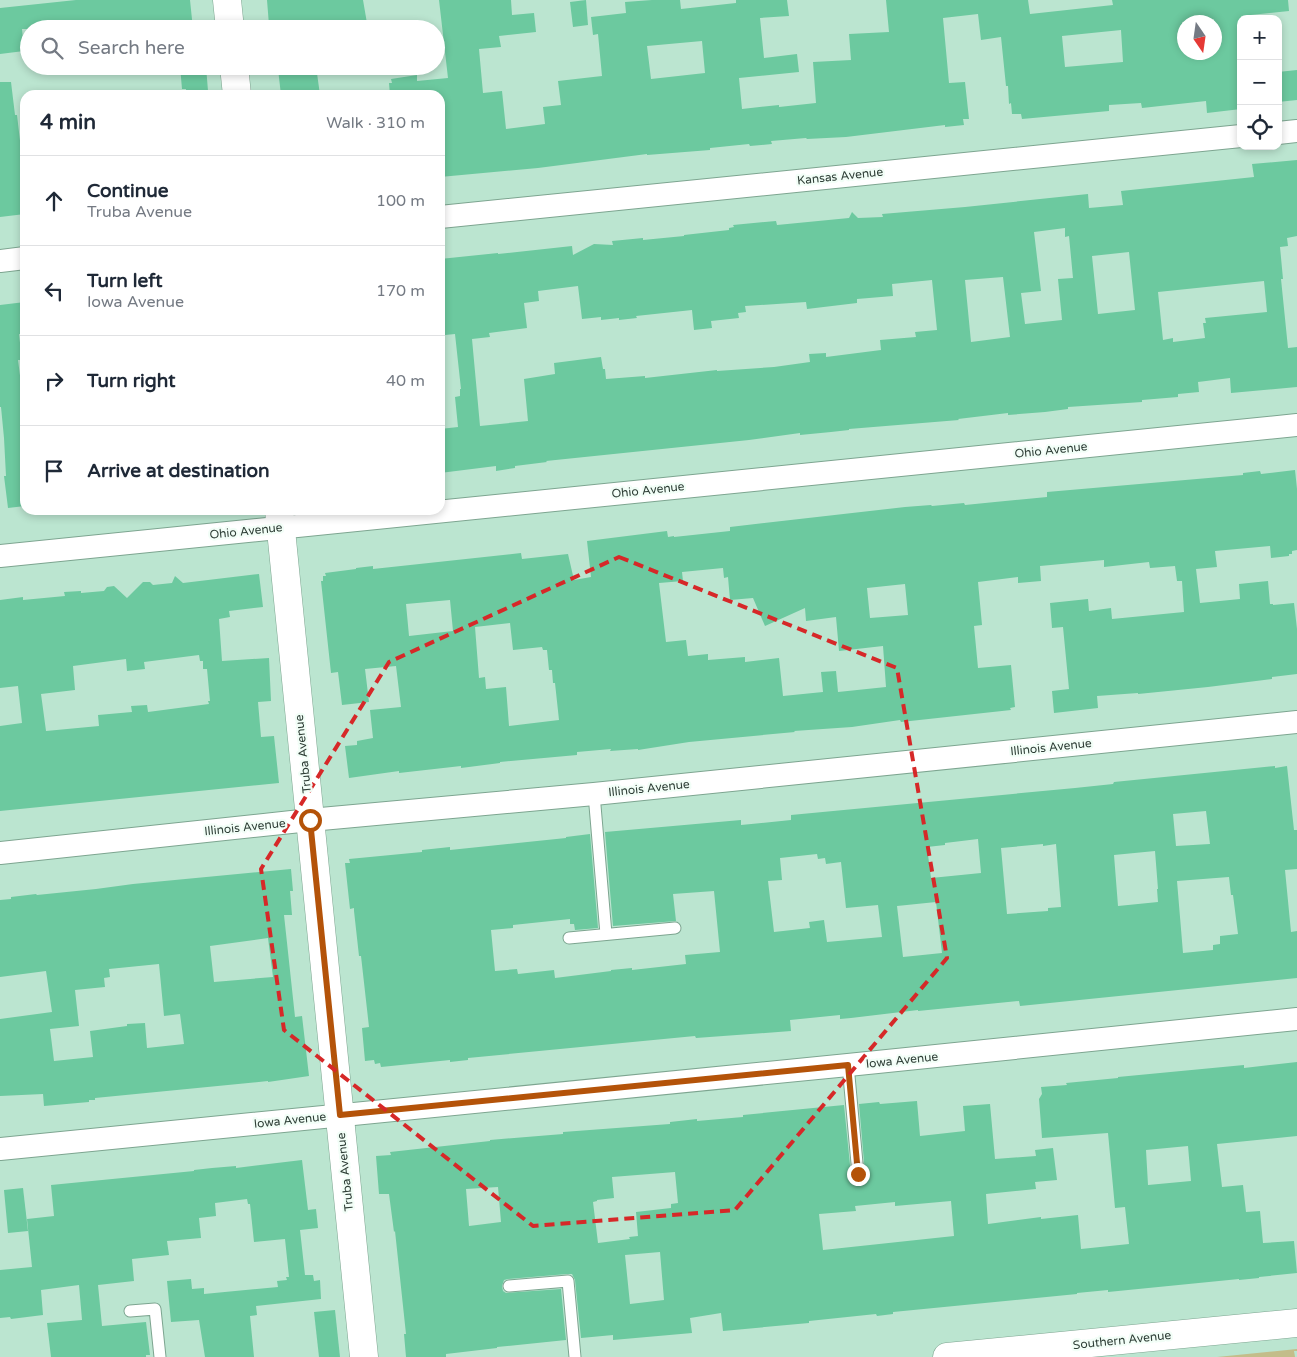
<!DOCTYPE html>
<html lang="en">
<head>
<meta charset="utf-8">
<style>
  :root { --surface:#fff; --page:#f2f2f3; --text:#1f2937; --muted:#747a83; --line:#e0e1e3 }
  body { margin:0; font-family:"Varela Round",sans-serif; background:var(--page); color:var(--text) }
  .controls { position:absolute; right:15px; top:15px; display:grid; overflow:hidden; border-radius:10px; box-shadow:0 2px 8px #0003 }
  .controls button { width:45px; height:45px; display:grid; place-items:center; padding:0; border:0; border-bottom:1px solid var(--line); background:var(--surface); color:var(--text); font:25px sans-serif }
  .compass { position:absolute; left:1177px; top:15px; width:45px; height:45px; border-radius:50%; background:var(--surface); box-shadow:0 2px 8px #0003; rotate:167deg }
  .stop { position:absolute; width:15px; height:15px; margin:-11px; border:4px solid #b45309; border-radius:50%; background:#fff }
  .stop.end { background:#b45309; border-color:#fff; box-shadow:0 1px 5px #0008 }
  .list { margin:0; padding:0; list-style:none }
  h2 { display:flex; justify-content:space-between; align-items:center; height:65px; margin:0; padding:0 20px; font-size:21px }
  h2 small { font-size:16px; font-weight:400; color:var(--muted) }
  .list li { display:grid; grid-template-columns:32px 1fr auto; gap:15px; align-items:center; box-sizing:border-box; height:90px; padding:0 20px; border-top:1px solid var(--line) }
  .list b { display:block; font-size:19px; white-space:nowrap }
  .list p { margin:0; font-size:16px; white-space:nowrap; color:var(--muted) }
  .list em { font-size:16px; font-style:normal; color:var(--muted) }
  .icon { flex:none; width:28px; height:28px; fill:none; stroke:currentColor; stroke-width:2; stroke-linecap:round; stroke-linejoin:round }
  .map { position:relative; flex:none; width:1297px; height:1357px; overflow:hidden }
  .search { position:absolute; background:var(--surface); box-shadow:0 2px 8px #0003; left:20px; top:20px; width:425px; height:55px; display:flex; align-items:center; gap:12px; box-sizing:border-box; padding:0 18px; border-radius:28px; color:var(--muted); font-size:19px }
  .panel { position:absolute; background:var(--surface); box-shadow:0 2px 8px #0003; left:20px; top:90px; width:425px; height:425px; border-radius:15px }
  .map>svg:first-child { display:block }
  .green { fill:#c3bd8a }
  .building { fill:#6cc99f; fill-rule:evenodd }
  .lines { fill:none; stroke-linecap:round; stroke-linejoin:round }
  .service-casing { stroke:#7da590; stroke-width:13 }
  .minor-casing { stroke:#7da590; stroke-width:24 }
  .tertiary-casing { stroke:#7da590; stroke-width:29 }
  .service { stroke:#fff; stroke-width:11 }
  .minor { stroke:#fff; stroke-width:22 }
  .tertiary { stroke:#fff; stroke-width:28 }
  .route { stroke:#b45309; stroke-width:6 }
  .marked { fill:none; stroke:#d62828; stroke-width:4; stroke-dasharray:10 6; stroke-linejoin:round }
  .labels { text-anchor:middle; dominant-baseline:central; stroke-width:4.5; stroke-linejoin:round; paint-order:stroke }
  .street-label { font-size:12px; fill:#2e3e36; stroke:#f2fef7 }
</style>
</head>
<body>
<div class="map">
<svg width="1297" height="1357" viewBox="0 0 1297 1357">
  <rect width="100%" height="100%" fill="#bbe5d0"/>
  <polygon class="green" points="1297,1349 1297,1351 1294,1351 1295,1357 1217,1357"/>
  <g class="building">
    <polygon points="76,0 190,0 193,29 22,29 24,51 0,54 0,8"/>
    <polygon points="267,0 363,0 368,29 306,29 305,21 269,25"/>
    <path d="M439,0H511L512,15L534,13L536,32L499,36L501,47L479,49L483,93L502,91L506,129L545,124L543,107L561,105L558,81L602,76L598,34L593,35L591,17L626,13L625,2L652,0H680L681,9L736,3V0H787L789,16L760,18L764,58L797,54L799,72L739,78L742,109L779,105V107L816,103L813,62L851,60L849,34L889,32L886,0H1028L1030,14L1113,5L1112,0H1288L1289,11L1241,16V109L1207,113L1206,101L1142,108L1141,103L1109,105V111L1022,119L1021,114H1012L1011,103L1009,104L1008,86H1006L1001,37L981,40L978,14L943,18L949,83L965,82L969,119H963L964,125L945,127V125L846,137L807,139L806,138L771,141L772,144L750,146L749,144L710,148V150L647,155V154L538,168L440,177V95H390L389,83H392L391,79L417,75V81L448,78ZM1214,19V52H1184L1182,22ZM1121,30L1123,62L1065,67L1062,36ZM702,41L705,73L651,79L647,46Z"/>
    <polygon points="586,0 588,25 573,27 570,2"/>
    <polygon points="180,66 206,66 208,91 186,93 186,89 182,89"/>
    <polygon points="284,66 316,66 320,95 281,95 278,69 284,68"/>
    <polygon points="1297,70 1297,100 1278,102 1278,72"/>
    <polygon points="0,82 11,82 15,115 17,115 23,166 25,166 25,214 0,217"/>
    <path d="M1297,160V236L1287,238L1288,246L1280,247L1283,279H1281L1288,348L1297,347V387L1231,393L1230,378L1198,382L1199,392L1178,394V397L1142,400V402L1068,407V409L1045,412L1008,415V413L958,419L959,420L849,429V430L831,432L800,435V433L749,440L546,461L547,462L515,466V468L496,471V466L440,473V429L458,427L455,397L460,396V389H461L455,334L445,335L440,286V259L498,253V254L572,246L573,255L594,244L613,245L612,241L643,238V240L684,236V235L729,230V228L734,227L733,225L776,221L777,225L849,218L852,212L858,218L883,217L882,214L965,207L1088,194L1089,208L1123,205L1121,191L1254,177L1252,164ZM1065,228V237L1069,236L1073,278L1058,279L1062,320L1025,324L1021,293L1041,291L1034,232ZM1129,252L1135,310L1098,314L1092,256ZM1003,277L1010,337L971,342L965,280ZM932,280L937,330L915,332L916,337L880,340L881,350L826,357V353L809,354L810,362L774,367L717,371V370L645,378V376L606,379L605,369H603L601,357L554,363L555,374L524,379L528,421L480,426L472,339L490,337L489,333L527,328L524,303L539,301L538,291L578,286L582,319L601,317V320L619,318V320L637,318L636,316L692,310L694,330L712,328L711,321L739,318L738,313L746,312L745,306L806,302L807,309L857,303V299L893,296L892,284ZM1264,281L1267,312L1205,318L1206,323H1203L1205,338L1173,342V338L1163,340L1158,292Z"/>
    <polygon points="25,302 25,334 19,334 22,360 18,360 25,414 25,506 8,508 4,476 6,476 4,438 1,407 0,407 0,305"/>
    <path d="M1295,470L1297,489V550L1292,551V554H1289V556L1271,558L1270,546L1215,551L1217,567L1196,569L1200,603L1240,599L1239,584L1268,581L1270,604H1273V605L1294,603L1297,629V674L1272,677V679L1208,687L1138,694V693L1097,696L1098,708L1054,713L1052,691L1069,689L1063,627L1052,628L1050,603L1088,599L1089,611L1111,608L1112,619L1184,612L1182,581H1177L1175,566L1150,568L1149,562L1104,567V560L1040,566L1041,581L1018,583V577L978,582L982,625L974,626L978,668L1011,665L1015,707L1010,708L1011,710L901,722L900,720L852,727L794,731L795,732L689,742L638,750V749L610,751L611,749L577,752V755L500,762V763L461,768V766L399,773V771L349,778L345,746L357,745V741L373,738L370,710L401,707L396,666L365,669L369,702L342,705L338,672L331,673L321,581H323V576H326L325,573L356,569V568L373,566V569L521,553L522,559L568,554L574,580L591,577L587,541L667,531L668,537L674,536V537L730,531V527L905,507L931,505L932,506L964,503L965,505L995,502L1047,497V492L1243,475V473L1260,471L1261,474ZM723,568L724,578L728,577L730,600L753,598L765,626L805,608L806,621L836,617L839,651L883,646L886,687L838,692L836,671L821,672L823,692L783,696L779,658L745,662V657L708,660V654L688,656L686,640L666,642L659,583L683,581L682,572ZM905,584L908,615L870,618L867,588ZM450,600L453,631L409,636L406,604ZM510,623L513,650L542,647L543,650H547L549,670H552L553,683H555L559,720L509,726L506,687L486,689L485,677L479,678L475,627Z"/>
    <path d="M259,574L263,607L229,611L230,617L219,619L222,661L269,658L271,701L258,702L261,737L274,736L279,783L0,811V726L22,723L18,686L0,688V600L23,597V600L65,596L64,592L81,591V593L104,591L107,587L114,586L127,598L143,582H150L153,585L172,583L175,576L183,583ZM199,655L200,661H203V669H207L210,701H208L209,704L148,712L147,705L131,706L132,712L98,715L99,726L46,731L41,694L75,690L73,666L126,659L127,671L145,669L144,662Z"/>
    <path d="M1275,766V768L1287,766L1294,830H1297V869L1285,870L1291,932L1297,931V978L1020,1006L1019,1001L918,1011V1010L851,1018L840,1019V1015L790,1020L791,1031L696,1038L695,1036L468,1058V1060L450,1062V1060L381,1067L380,1063L375,1064L374,1060L365,1061L362,1028L369,1027L361,956H359L354,911V908L350,909L345,863H350L349,859L422,852V850L450,847V850L566,838V837L590,834L598,928L575,930L574,924H570V919L513,925V928L491,930L495,971L517,969L518,974L554,970L555,978L611,971V970L632,968V970L686,964L685,955L720,952L714,891L673,894L676,921L613,926L605,832L741,820V825L791,820V815L1075,788L1113,784L1114,782ZM1206,811L1210,844L1176,846L1173,814ZM978,839L981,873L931,878L927,847L945,845V843ZM1043,844V846L1056,844L1061,907L1048,908V911L1007,914L1001,848ZM1155,851L1158,889H1157L1158,902L1118,906L1114,855ZM817,854L818,859L825,858L826,864L841,862L846,908L878,905L882,937L827,942L824,920L809,922L810,928L774,932L768,881L782,880L780,858ZM1229,877L1231,895H1233L1238,934L1220,936V944L1213,945V950L1183,953L1177,881ZM936,902L942,953L903,957L897,906Z"/>
    <path d="M291,869L293,891H290L292,915H284L295,1017L302,1016L309,1076L268,1082V1081L95,1098V1100H89V1102L44,1106L43,1094L0,1096V1019L52,1012L46,971L0,977V900L11,899V897L36,894L37,895L96,889L133,884ZM268,938L273,977L214,982L210,946ZM159,964L164,1016L180,1014L184,1044L147,1048L145,1023L127,1024V1026L90,1031L93,1057L54,1061L50,1029L79,1026L75,990L105,987L104,978L110,977L109,969Z"/>
    <path d="M1297,1062V1136L1217,1144L1222,1187L1243,1185L1246,1212L1260,1211L1263,1243L1294,1241L1297,1273L1259,1277V1278L1239,1280V1279L1108,1292V1290L1077,1293V1294L893,1312V1314L877,1316L876,1314L809,1321V1323L723,1331L721,1313L690,1318L692,1333L613,1340V1335L581,1338L575,1280L572,1274H567L508,1279L504,1280L502,1286L503,1291L506,1293L561,1289L566,1340L497,1347V1348L446,1354V1357H406L404,1334H406L395,1231L394,1232L389,1194H379L376,1156L391,1155L390,1152L490,1141V1140L563,1134V1132L670,1124V1122L697,1119V1121L743,1117V1115L844,1105L851,1175L852,1179L858,1181L863,1180L865,1173L859,1104L879,1102L880,1104L917,1101L920,1136L965,1131L963,1106L990,1104L995,1159L1036,1156L1035,1150L1053,1148L1057,1180L1035,1182L1036,1189L986,1194L988,1224L1041,1217V1219L1078,1215L1081,1249L1129,1244L1125,1207L1115,1208L1108,1133L1042,1138L1039,1099L1042,1094L1041,1087L1067,1085L1066,1083L1118,1078V1077L1244,1065V1068ZM1188,1146L1191,1181L1148,1185L1146,1150ZM675,1172L678,1203L671,1204V1208L636,1212L638,1236L629,1237L630,1239L598,1243L593,1202L597,1201V1200L614,1198L612,1177ZM498,1187L501,1222L469,1226L466,1189ZM951,1201L954,1236L823,1250L819,1214L856,1211L855,1206L895,1202V1206ZM660,1252L664,1300L630,1304L625,1255Z"/>
    <polygon points="302,1160 308,1210 316,1209 318,1228 300,1230 305,1275 313,1275 314,1281 320,1280 321,1299 256,1306 257,1315 250,1316 254,1357 205,1357 199,1320 171,1322 167,1281 191,1279 192,1289 204,1288 204,1294 278,1287 277,1281 287,1280 286,1277 289,1277 285,1239 254,1242 250,1204 248,1204 247,1199 215,1203 216,1216 199,1218 201,1238 167,1241 169,1255 132,1259 134,1281 98,1285 102,1326 146,1322 150,1355 146,1355 146,1357 51,1357 47,1323 82,1320 79,1285 41,1290 43,1315 11,1319 10,1317 0,1318 0,1270 32,1267 27,1219 54,1216 51,1185 194,1171 194,1170 212,1168 236,1166 236,1168"/>
    <polygon points="23,1188 28,1231 8,1233 4,1190"/>
    <polygon points="335,1310 340,1357 319,1357 314,1312"/>
  </g>
  <g class="lines">
    <g class="service-casing">
      <g id="service">
        <polyline points="594,794 606,934"/>
        <polyline points="569,938 675,928"/>
        <polyline points="848,1065 858,1174"/>
        <polyline points="509,1286 568,1281 575,1357"/>
        <polyline points="130,1311 155,1309 160,1357"/>
      </g>
    </g>
    <g class="minor-casing">
      <g id="minor">
        <polyline points="1278,133 1297,131"/>
        <polyline points="440,217 1241,136"/>
        <polyline points="0,261 25,258"/>
        <polyline points="0,556 1297,425"/>
        <polyline points="0,853 310,820 594,794 1297,722"/>
        <polyline points="0,1149 848,1065 1297,1019"/>
      </g>
    </g>
    <g class="tertiary-casing">
      <g id="tertiary">
        <polyline points="227,0 230,29"/>
        <polyline points="234,66 237,95"/>
        <polyline points="279,510 364,1357"/>
        <polyline points="947,1357 1297,1323"/>
      </g>
    </g>
    <use href="#service" class="service"/>
    <use href="#minor" class="minor"/>
    <use href="#tertiary" class="tertiary"/>
  </g>
  <g class="lines">
    <polyline class="route" points="310,820 340,1115 848,1065 858,1174"/>
  </g>
  <path class="marked" d="M619,557L897,668L947,958L735,1210L533,1226L284,1030L261,869L389,662Z"/>
  <g class="labels">
    <g class="street-label">
      <text transform="translate(840 176) rotate(-6)">Kansas Avenue</text>
      <text transform="translate(1051 450) rotate(-6)">Ohio Avenue</text>
      <text transform="translate(648 490) rotate(-6)">Ohio Avenue</text>
      <text transform="translate(246 531) rotate(-6)">Ohio Avenue</text>
      <text transform="translate(1051 747) rotate(-6)">Illinois Avenue</text>
      <text transform="translate(303 754) rotate(-96)">Truba Avenue</text>
      <text transform="translate(649 788) rotate(-6)">Illinois Avenue</text>
      <text transform="translate(245 827) rotate(-6)">Illinois Avenue</text>
      <text transform="translate(902 1060) rotate(-6)">Iowa Avenue</text>
      <text transform="translate(290 1120) rotate(-6)">Iowa Avenue</text>
      <text transform="translate(345 1172) rotate(-96)">Truba Avenue</text>
      <text transform="translate(1122 1340) rotate(-6)">Southern Avenue</text>
    </g>
  </g>
</svg>
<div class="controls">
<button>+</button>
<button>−</button>
<button><svg class="icon" aria-label="locate" viewBox="0 0 24 24"><circle cx="12" cy="12" r="6"/><path d="M12 2v4M12 18v4M2 12h4M18 12h4"/></svg></button>
</div>
<svg class="compass" viewBox="-18 -18 36 36"><path d="M0-13l5 13h-10z" fill="#e53935"/><path d="M0 13l5-13h-10z" fill="#747a83"/></svg>
<div class="stop" style="left:310px;top:820px"></div>
<div class="stop end" style="left:858px;top:1174px"></div>
<div class="search"><svg class="icon" aria-label="search" viewBox="0 0 24 24"><circle cx="10" cy="10" r="6"/><path d="M15 15l6 6"/></svg>Search here</div>
<section class="panel">
<h2>4 min<small>Walk · 310 m</small></h2>
<ul class="list">
<li><svg class="icon" aria-label="ahead" viewBox="0 0 24 24"><path d="M12 20V5M6 11l6-6 6 6"/></svg><div><b>Continue</b><p>Truba Avenue</p></div><em>100 m</em></li>
<li><svg class="icon" aria-label="left" viewBox="0 0 24 24"><path d="M17 20v-9H6M10 6l-5 5 5 5"/></svg><div><b>Turn left</b><p>Iowa Avenue</p></div><em>170 m</em></li>
<li><svg class="icon" aria-label="right" viewBox="0 0 24 24"><path d="M7 20v-9h11M14 6l5 5-5 5"/></svg><div><b>Turn right</b></div><em>40 m</em></li>
<li><svg class="icon" aria-label="arrive" viewBox="0 0 24 24"><path d="M6 21V4h12l-3 4 3 4H6"/></svg><div><b>Arrive at destination</b></div></li>
</ul>
</section>
</div>
</body>
</html>
